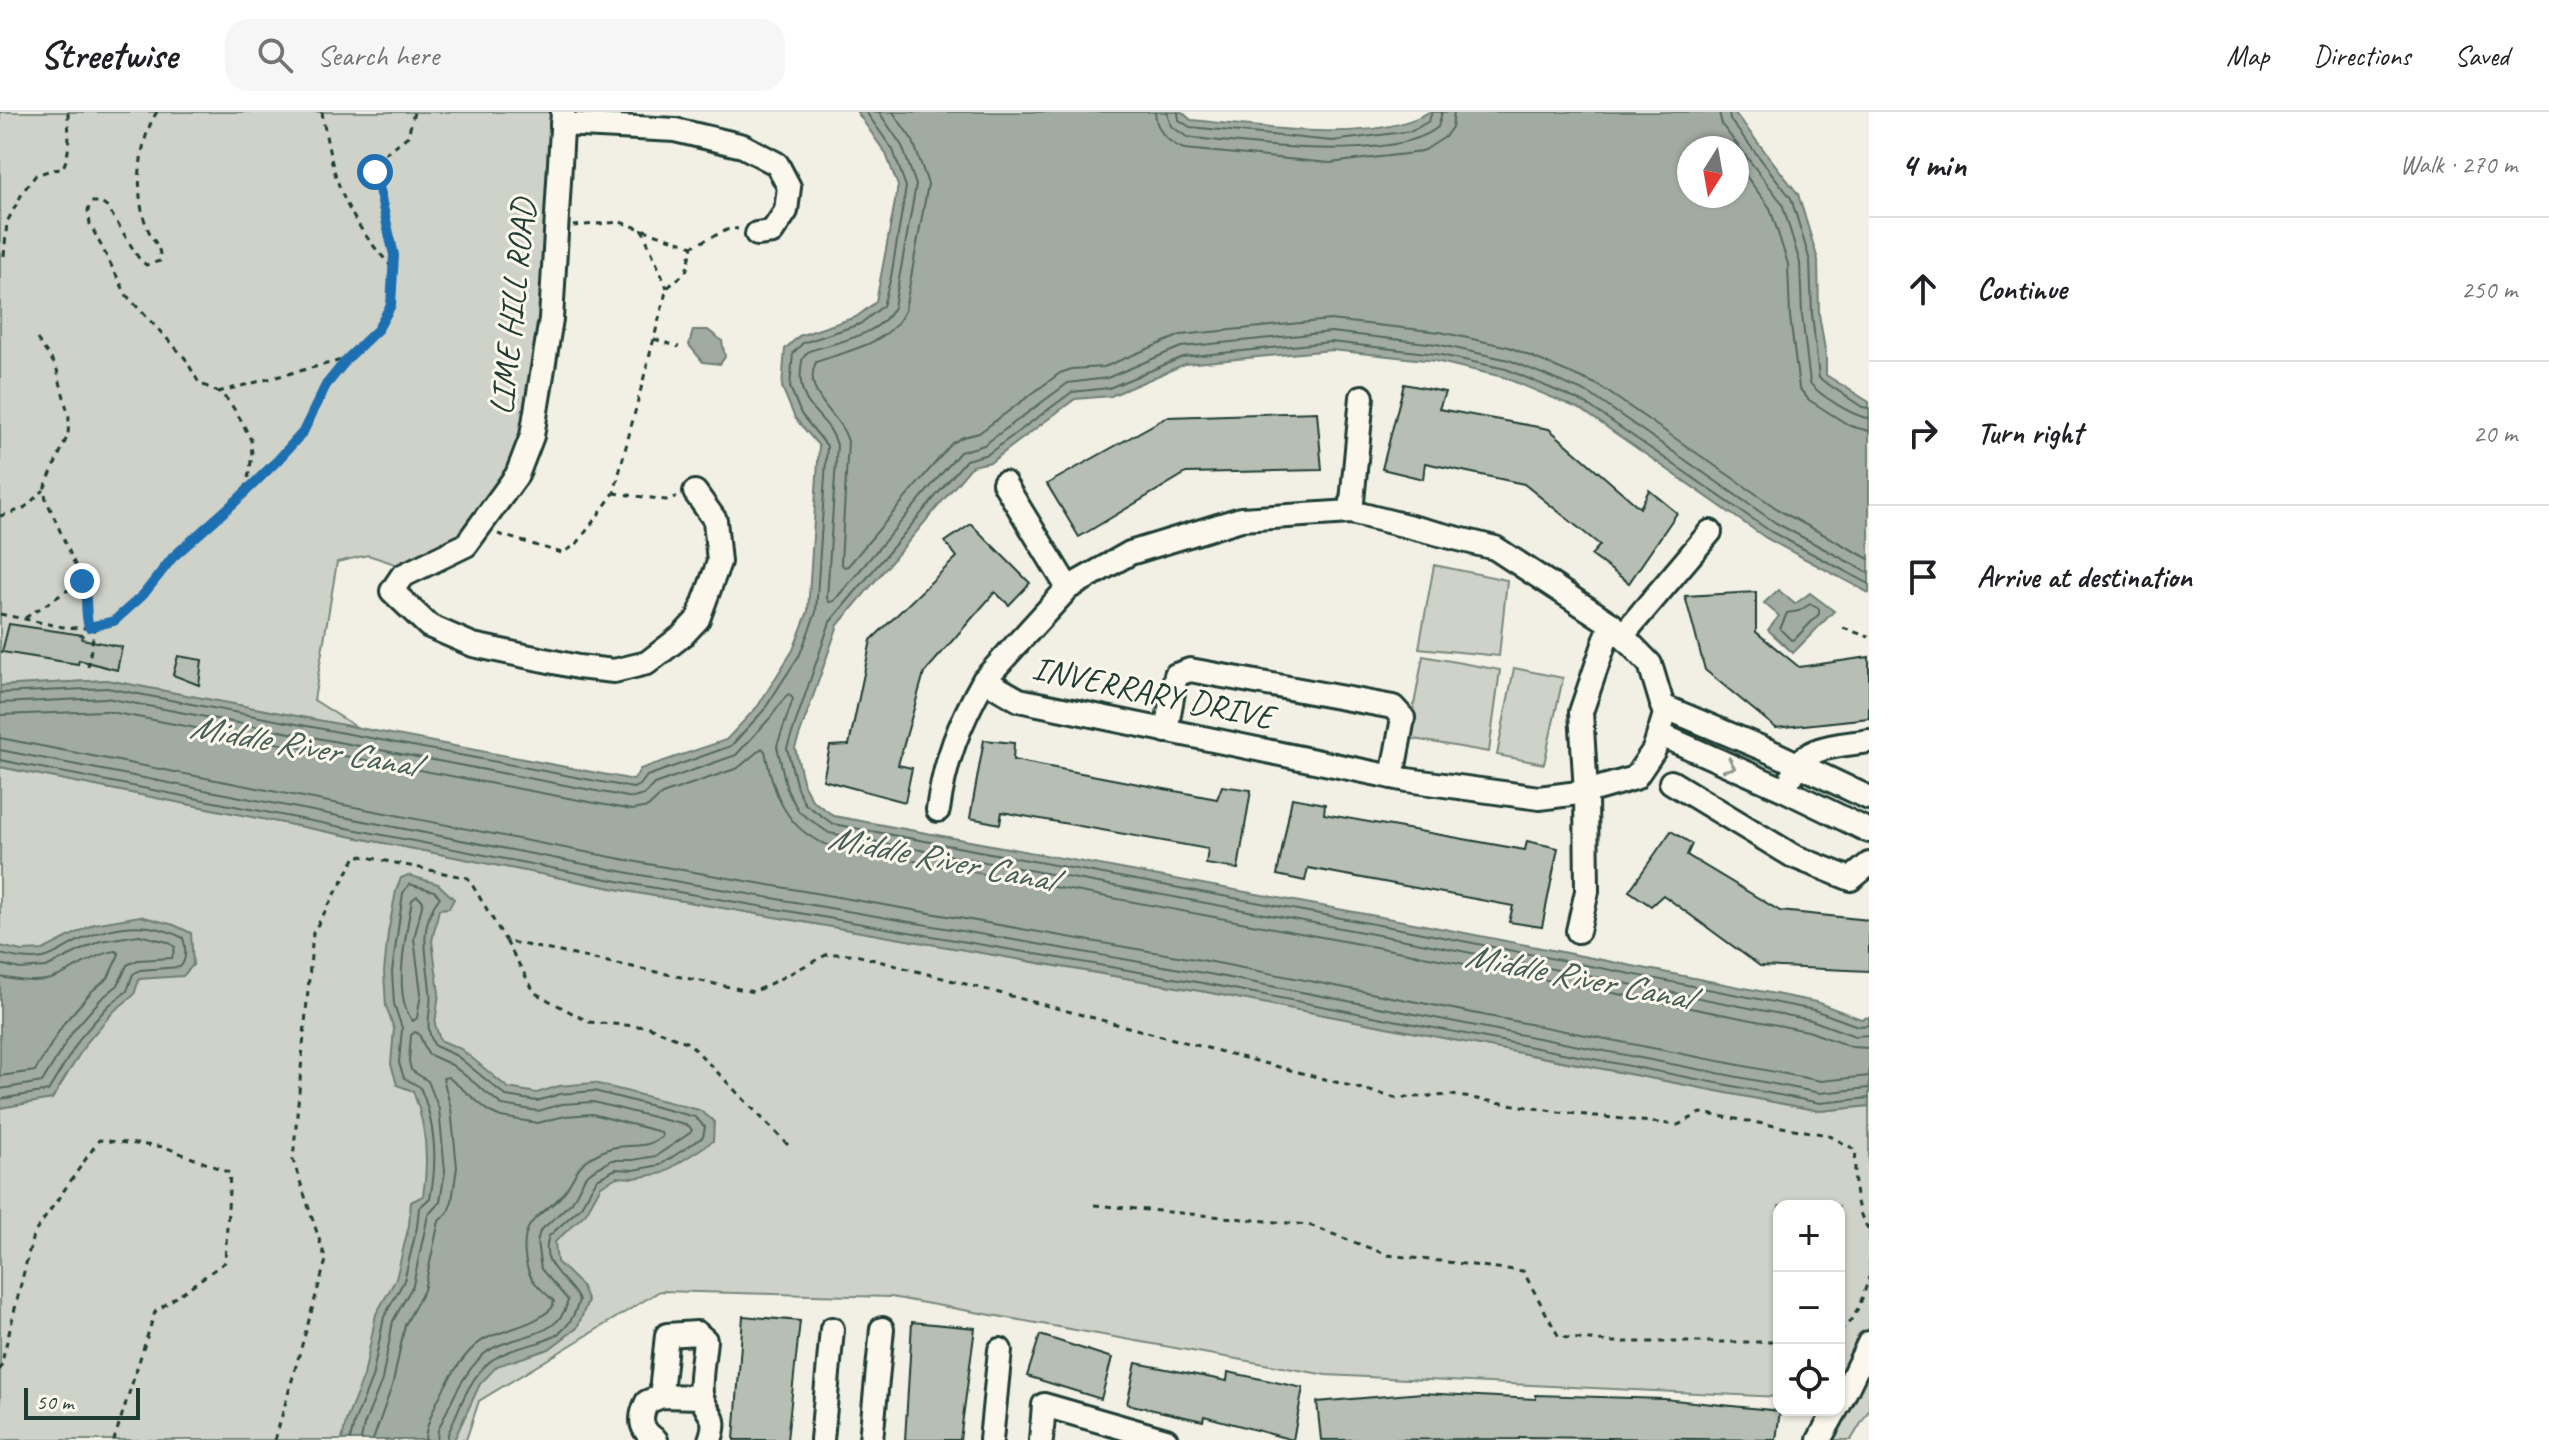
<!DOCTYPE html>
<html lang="en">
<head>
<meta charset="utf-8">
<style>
  :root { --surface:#fff; --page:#f6f6f6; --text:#202124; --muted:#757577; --line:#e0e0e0 }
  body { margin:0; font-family:Caveat,sans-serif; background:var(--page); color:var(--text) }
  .controls { position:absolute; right:24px; bottom:24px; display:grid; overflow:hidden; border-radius:16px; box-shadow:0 2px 6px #0004 }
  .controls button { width:72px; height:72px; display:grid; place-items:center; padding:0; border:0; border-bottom:2px solid var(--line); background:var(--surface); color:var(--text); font:40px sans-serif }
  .compass { position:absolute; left:1677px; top:24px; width:72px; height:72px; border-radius:50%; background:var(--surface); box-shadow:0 2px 6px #0004; rotate:191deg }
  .scale { position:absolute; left:24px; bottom:20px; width:116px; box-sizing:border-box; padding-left:8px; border:4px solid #1f3d34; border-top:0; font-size:22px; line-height:28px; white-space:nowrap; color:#1f3d34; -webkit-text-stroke:6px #fbf7ec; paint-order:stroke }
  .stop { position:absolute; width:24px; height:24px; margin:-18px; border:6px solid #1f6fb2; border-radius:50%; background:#fff }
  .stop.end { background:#1f6fb2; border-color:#fff; box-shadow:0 2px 8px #0008 }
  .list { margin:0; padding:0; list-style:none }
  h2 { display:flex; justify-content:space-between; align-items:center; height:104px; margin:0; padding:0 32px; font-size:34px }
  h2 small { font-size:26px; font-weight:400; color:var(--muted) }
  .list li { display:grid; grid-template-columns:52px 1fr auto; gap:24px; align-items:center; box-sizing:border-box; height:144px; padding:0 32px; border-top:2px solid var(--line) }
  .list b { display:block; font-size:30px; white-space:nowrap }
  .list em { font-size:26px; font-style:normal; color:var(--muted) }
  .icon { flex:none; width:44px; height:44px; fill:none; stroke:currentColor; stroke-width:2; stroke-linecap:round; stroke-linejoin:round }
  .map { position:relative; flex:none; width:1869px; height:1328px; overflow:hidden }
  header { display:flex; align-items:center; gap:48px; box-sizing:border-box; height:112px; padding:0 40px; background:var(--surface); border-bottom:2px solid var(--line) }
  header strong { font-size:38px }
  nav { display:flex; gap:44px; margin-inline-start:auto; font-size:28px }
  .search { width:560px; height:72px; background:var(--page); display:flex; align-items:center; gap:20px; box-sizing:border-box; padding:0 28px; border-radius:24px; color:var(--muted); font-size:30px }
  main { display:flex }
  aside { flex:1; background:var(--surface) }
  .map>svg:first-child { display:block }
  .green { fill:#cfd2c8; stroke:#77887e; stroke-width:2 }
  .water { fill:#a2aba1; stroke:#6e7f75; stroke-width:2; fill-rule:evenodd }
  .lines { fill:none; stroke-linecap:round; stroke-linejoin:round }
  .shore { stroke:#536960; stroke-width:2 }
  .building { fill:#b7beb3; stroke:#1f3d34; stroke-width:2 }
  .minor-casing { stroke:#1f3d34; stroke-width:28 }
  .path { stroke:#1f3d34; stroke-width:3; stroke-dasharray:6 6; stroke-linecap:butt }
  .minor { stroke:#fbf7ec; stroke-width:22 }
  .oneway { stroke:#8d9a90 }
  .route { stroke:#1f6fb2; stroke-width:10 }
  .labels { text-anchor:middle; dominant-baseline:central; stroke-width:6; stroke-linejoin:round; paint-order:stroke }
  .street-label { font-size:34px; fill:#1f3d34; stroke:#fbf7ec }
  .water-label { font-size:36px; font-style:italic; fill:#465e55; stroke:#fbf7ec }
</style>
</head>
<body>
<header>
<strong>Streetwise</strong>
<div class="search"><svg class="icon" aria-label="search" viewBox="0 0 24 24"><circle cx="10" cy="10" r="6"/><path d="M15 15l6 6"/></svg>Search here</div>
<nav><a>Map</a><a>Directions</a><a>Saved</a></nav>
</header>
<main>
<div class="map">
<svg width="1869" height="1328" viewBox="0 0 1869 1328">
  <rect width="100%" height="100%" fill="#f2f0e5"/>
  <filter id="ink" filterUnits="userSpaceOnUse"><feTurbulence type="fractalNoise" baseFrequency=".0125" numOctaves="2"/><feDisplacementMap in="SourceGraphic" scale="16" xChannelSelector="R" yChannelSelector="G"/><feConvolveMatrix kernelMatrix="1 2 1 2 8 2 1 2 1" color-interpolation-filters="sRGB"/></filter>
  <g filter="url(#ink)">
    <g class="green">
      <polygon points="0,0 563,0 532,324 466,433 398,453 368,443 337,450 314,588 358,616 107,568 0,574"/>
      <polygon points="1434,453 1507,468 1499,544 1419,536"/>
      <polygon points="1423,544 1500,558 1489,640 1408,626"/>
      <polygon points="1514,556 1563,566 1544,652 1497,643"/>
      <polygon points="0,655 637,781 1206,880 1820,999 1869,994 1869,1298 1851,1328 1819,1328 1863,1240 1839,1264 1839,1094 1779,1094 1779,1285 1326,1263 891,1185 660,1179 479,1289 466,1328 0,1328"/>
    </g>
    <g class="water">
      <path d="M857,0H1182L1191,8C1258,14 1371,34 1429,0H1734L1798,82L1818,148L1819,202L1826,244V263L1869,290V481L1766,426L1582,298L1503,265L1435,249L1332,238L1185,252L1111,284L1075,287L991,350L972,354L838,513L795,636L804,673L812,688L834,704L1419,812L1816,890L1861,907L1869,905V994L1820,999L1206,880L637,781L0,655V574L107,568L634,668L640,657L726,628L758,594L793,538L808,499L819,334L795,306L782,275L785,237L799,224L856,205L876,190L898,74L886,42ZM1689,36H1737V84H1689Z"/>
      <polygon points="693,218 708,218 722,229 725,245 720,252 703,250 689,233"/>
      <polygon points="1778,478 1795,492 1810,481 1834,499 1793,541 1768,518 1779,504 1764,491"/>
      <path d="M408,763L438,772L454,787L449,796L439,797L432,829L439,881L435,912L440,928L461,937L508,976L537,981L559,974L594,971L699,998L714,1009L713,1029L663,1061L635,1066L617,1065L601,1074L586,1101L555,1130L557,1150L581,1173L588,1189L577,1216L549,1237L497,1254L480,1272L454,1328H342L346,1309L364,1264L376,1202L396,1167L409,1113L411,1090L423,1084C429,1048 426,1012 413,979L397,973L391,952L394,917L386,894L384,860L388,821L396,779L401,766Z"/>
      <polygon points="140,804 174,813 191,821 193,853 183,864 139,867 134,883 114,899 87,930 52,987 0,996 0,834 22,839 43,838 94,812"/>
    </g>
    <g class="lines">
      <g class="shore">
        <path d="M879,0L902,34L916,73L894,195C880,224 837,230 809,239C802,245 802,248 801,257C797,299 829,302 837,333L827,486L829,490L834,489L960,340L984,333L1068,271L1107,266L1181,235L1331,220L1436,232L1509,248L1590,282L1776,411L1869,461"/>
        <path d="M893,0L913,29L928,72L905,198C892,231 847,239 816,250C801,283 840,301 848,329L841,451L844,455L848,454L952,331L963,325L979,321L1060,261L1072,257L1104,255L1181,223L1330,208L1440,220L1509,235L1598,273L1782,400L1869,447"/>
        <path d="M1155,0C1156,19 1167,30 1184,37L1330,51L1414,41L1425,38L1445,25L1452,15L1454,0"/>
        <path d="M1167,0L1171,14L1187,25C1244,32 1394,52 1438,15L1442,0"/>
        <polyline points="1178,0 1179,8 1190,15 1332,29 1412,19 1429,9 1432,0"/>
        <path d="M1719,0L1722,13L1782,91L1800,151L1802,203L1810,271C1819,283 1854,305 1869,306"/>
        <polyline points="1729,0 1730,8 1791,86 1810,149 1812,202 1819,266 1862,295 1869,296"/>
        <polyline points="1737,52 1770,96 1788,152 1790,205 1799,276 1809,288 1850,314 1869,319"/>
        <polyline points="1869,472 1770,419 1585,291 1506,257 1436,242 1331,230 1183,245 1109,276 1072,280 988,342 966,348 830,510 787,636 797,676 805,692 833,712 1417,820 1814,898 1858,914 1869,913"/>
        <polygon points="1810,492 1819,497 1819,502 1795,527 1791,528 1780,517 1787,501 1799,499"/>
        <polyline points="0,581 107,576 633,676 640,673 647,664 731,634 764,598 800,542 816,500 827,334 801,302 790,275 793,241 803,231 860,212 883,194 891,165 906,75 893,38 866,0"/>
        <polyline points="0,591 106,586 633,686 644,683 654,672 736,643 771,605 786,584 789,582 793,587 777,634 787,678 799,700 829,721 1416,830 1811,908 1855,924 1869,923"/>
        <path d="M0,603L105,599L632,698L648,695L662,682L738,656L762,636L765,639C773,679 785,718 828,733L1413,842L1808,919L1852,935L1869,936"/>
        <polyline points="0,626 642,751 1212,850 1821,969 1869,964"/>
        <polyline points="0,638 640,763 1209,862 1820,981 1869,976"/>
        <polyline points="0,648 638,773 1208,872 1820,991 1869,986"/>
        <path d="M417,784L423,789L414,827L421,881L417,906L413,909C391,885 407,818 412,788Z"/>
        <path d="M0,842C14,845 28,849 43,846C54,844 66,835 76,830C111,813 148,807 183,826C186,835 187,848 180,855L140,858L133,862L127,879L108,894L81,925L48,979L0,987"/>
        <polyline points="0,852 20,857 46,855 100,829 139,823 168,830 175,835 172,846 138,848 127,853 118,873 101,887 73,919 42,970 0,977"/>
        <path d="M0,865C16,868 34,871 51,867C74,860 92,842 116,839L119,842L108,866L92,879L64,911L35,959L0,964"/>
        <path d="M350,1328L354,1311L372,1266L384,1205L404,1169L417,1115L419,1096L430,1086C438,1050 435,1009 420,975L404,966L399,951L402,916L394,892L392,860L403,781L409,772L434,779L440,785C417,814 427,843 430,878C433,900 422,912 435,934L457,944L506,984L537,989L560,982L594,979L695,1005L705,1015L703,1025L660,1053L634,1058L616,1057L597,1067L580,1096L549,1124C538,1154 568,1166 579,1188C565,1241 526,1225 492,1248C469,1265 459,1297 448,1322L447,1328"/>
        <path d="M361,1328L364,1313L382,1268L393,1209L413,1173L428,1103L440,1090L445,1059L439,997L428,969L411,958L409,949L411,923L415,920L419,922L428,942L452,953L502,993L538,999L562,992L593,990L689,1014L692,1018L690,1021L656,1044L633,1048H612L592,1059L585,1065L572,1090L540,1119L537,1130L541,1157L568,1188C560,1230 509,1220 483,1243C461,1264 451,1291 438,1318L437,1328"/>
        <path d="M373,1328L393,1271L405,1213L424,1178L439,1109L448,1100L452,1089L457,1055L451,997L443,966L448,965L490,1000L501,1005L538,1011L565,1004L592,1002L661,1020L662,1025C641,1040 623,1029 603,1039C571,1054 580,1061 562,1083C553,1094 538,1101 530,1113C521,1126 524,1153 532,1167C538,1175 546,1182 554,1189L552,1196C533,1214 508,1216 485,1227C460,1240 426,1302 425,1328"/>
      </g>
    </g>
    <g class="building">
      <polygon points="1404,272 1445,280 1439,297 1549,317 1640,396 1649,378 1677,401 1629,471 1591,443 1600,433 1524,372 1425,351 1423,367 1382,357"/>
      <polygon points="1317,300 1322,358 1186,361 1079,425 1047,372 1167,305"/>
      <polygon points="971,412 1030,471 1009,493 995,480 924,561 898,653 912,656 905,690 823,668 830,634 849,633 871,528 957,445 945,430"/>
      <polygon points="1756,480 1756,520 1799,555 1869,545 1869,606 1776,616 1705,558 1685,484"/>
      <polygon points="9,512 83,523 82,527 122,535 117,558 79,548 78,552 2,540"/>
      <polygon points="178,544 202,548 199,573 173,563"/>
      <polygon points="984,628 1014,631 1013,648 1217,687 1222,674 1251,678 1238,757 1206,752 1208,737 1002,700 1000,712 970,706"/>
      <polygon points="1292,686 1325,692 1324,702 1525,738 1527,729 1558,736 1542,815 1509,810 1513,794 1308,756 1305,769 1277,763"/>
      <polygon points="1671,719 1692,732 1687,743 1780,799 1869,808 1869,859 1760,854 1663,783 1651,794 1629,779"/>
      <polygon points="743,1204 800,1209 787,1328 734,1328"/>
      <polygon points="912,1210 975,1216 960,1328 905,1328"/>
      <polygon points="1040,1223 1112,1246 1101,1287 1027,1264"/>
      <polygon points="1136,1251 1227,1269 1228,1260 1303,1276 1293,1328 1204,1304 1203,1309 1127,1292"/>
      <polygon points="1422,1281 1536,1287 1536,1283 1664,1287 1780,1299 1776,1328 1519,1325 1519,1327 1321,1328 1317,1290"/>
    </g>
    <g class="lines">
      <g class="minor-casing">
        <g id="minor">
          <polyline points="563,0 551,207 532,324 517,363 466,433 402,464 392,479 429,514 473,533 578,555 614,559 647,551 683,523 698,507 719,450 715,408 695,380"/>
          <polyline points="562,12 675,18 743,34 777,52 789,75 786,99 772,120 757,122"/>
          <polyline points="1004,371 1068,476"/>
          <polygon points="1351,400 1495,436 1611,512 1650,552 1665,602 1654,638 1635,666 1586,680 1539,686 1407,668 1019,588 984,568 1068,476 1130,441 1241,407"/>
          <polyline points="1351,400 1362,285"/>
          <polyline points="1622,524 1710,420"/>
          <polyline points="1662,594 1776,642 1869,686"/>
          <polyline points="1166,619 1176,563 1190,558 1393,595 1403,606 1392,665"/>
          <polyline points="1659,622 1787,679 1869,719"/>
          <path d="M1792,664C1804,632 1839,634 1869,629"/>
          <polyline points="1671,670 1793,744 1851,767 1869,752"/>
          <path d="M938,698C945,648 959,612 984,568"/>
          <polyline points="1578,819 1587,779 1586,680 1581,600 1611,512"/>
          <path d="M662,1271L667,1223L697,1221L705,1228C704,1242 698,1274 702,1286C708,1305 719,1303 710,1328"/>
          <polyline points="1839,1293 1869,1231"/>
          <path d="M656,1328C640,1318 639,1306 647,1290L662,1284L701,1285"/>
          <polyline points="822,1328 832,1217"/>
          <polyline points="871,1328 882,1217"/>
          <polyline points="991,1328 1000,1238"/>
          <polyline points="1041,1328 1044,1293 1166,1328"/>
          <polyline points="1819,1328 1836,1298"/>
        </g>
      </g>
      <g class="path">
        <path d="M157,0C138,28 134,85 147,115C152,128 162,135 160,149L146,153L138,145L108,96L100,90H91L88,98L90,112L127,184L185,246L199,271L218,280L229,289L241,308L251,328L252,344L246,378"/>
        <path d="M322,0C327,33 335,73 352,102C363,122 378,140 394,157"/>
        <polyline points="573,114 620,110 693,134"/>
        <polyline points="642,117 667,176"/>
        <path d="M4,144L7,110L24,78L36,63L51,58L62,57C72,40 68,20 68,0"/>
        <polyline points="37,227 56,254 69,305 68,323 44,377 46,387 87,480 85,503 89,515"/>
        <polyline points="654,227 679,235"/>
        <polyline points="218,280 346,247"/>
        <polyline points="614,381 666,388 677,385"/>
        <polyline points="0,404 23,397 44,378"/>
        <polyline points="498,422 562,441 576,433 614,381 667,176 686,160 693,134 731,116 738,117"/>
        <polyline points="0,502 63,515 83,516 114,509 143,483 173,445 236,389 303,320 326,273 348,246 378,217 391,193 394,143 388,111 378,80 375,60 382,44 408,24 414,0"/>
        <polyline points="25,506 82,469"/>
        <polyline points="1843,516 1869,525"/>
        <polyline points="88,555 95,513"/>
        <path d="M788,1033L689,931L649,915L589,910L535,881L506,829L754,880L828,842H852L1396,986L1452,983L1559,1000L1678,1013L1701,1001L1828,1023L1856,1038C1854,1067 1852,1093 1869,1118"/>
        <polyline points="1094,1093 1309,1113 1388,1143 1523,1159 1559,1225 1610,1230 1779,1230"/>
        <path d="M1839,1219C1857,1208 1863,1184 1869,1165"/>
        <polyline points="0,1258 33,1123 99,1028 165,1035 230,1061 225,1150 155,1200 114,1328"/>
        <polyline points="275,1328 326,1148 293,1048 313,821 357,743 468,766 506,829"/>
      </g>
      <use href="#minor" class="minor"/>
    </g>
    <defs><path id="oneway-chevron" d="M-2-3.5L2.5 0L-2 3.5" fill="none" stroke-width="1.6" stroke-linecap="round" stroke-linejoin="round" transform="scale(2)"/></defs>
    <use class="oneway" href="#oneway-chevron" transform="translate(1730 654) rotate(24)"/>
  </g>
  <g class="lines" filter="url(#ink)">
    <path class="route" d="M82,469C89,484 84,499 89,515L114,509L143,483L173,445L236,389L278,348L303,320L326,273L348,246L378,217L391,193L394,143L375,60"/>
  </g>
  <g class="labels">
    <g class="street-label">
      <text transform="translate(512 195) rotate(-84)">LIME HILL ROAD</text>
      <text transform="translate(1153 580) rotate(12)">INVERRARY DRIVE</text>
    </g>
    <g class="water-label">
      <text transform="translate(303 633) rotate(10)">Middle River Canal</text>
      <text transform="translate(941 746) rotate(11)">Middle River Canal</text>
      <text transform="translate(1578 864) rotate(11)">Middle River Canal</text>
    </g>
  </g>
</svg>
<div class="controls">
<button>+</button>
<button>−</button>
<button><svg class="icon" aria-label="locate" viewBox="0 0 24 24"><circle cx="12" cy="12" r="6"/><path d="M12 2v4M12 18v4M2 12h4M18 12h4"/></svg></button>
</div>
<svg class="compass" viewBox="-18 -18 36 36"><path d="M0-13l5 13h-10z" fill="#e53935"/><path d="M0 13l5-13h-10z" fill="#757577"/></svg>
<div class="scale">50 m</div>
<div class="stop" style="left:375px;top:60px"></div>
<div class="stop end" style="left:82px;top:469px"></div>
</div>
<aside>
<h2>4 min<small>Walk · 270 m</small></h2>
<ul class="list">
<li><svg class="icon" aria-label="ahead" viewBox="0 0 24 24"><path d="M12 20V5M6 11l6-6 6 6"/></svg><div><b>Continue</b></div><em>250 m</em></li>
<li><svg class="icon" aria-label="right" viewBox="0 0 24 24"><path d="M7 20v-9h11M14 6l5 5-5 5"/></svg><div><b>Turn right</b></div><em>20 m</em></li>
<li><svg class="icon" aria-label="arrive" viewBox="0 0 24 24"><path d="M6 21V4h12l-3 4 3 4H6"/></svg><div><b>Arrive at destination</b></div></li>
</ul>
</aside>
</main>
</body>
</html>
